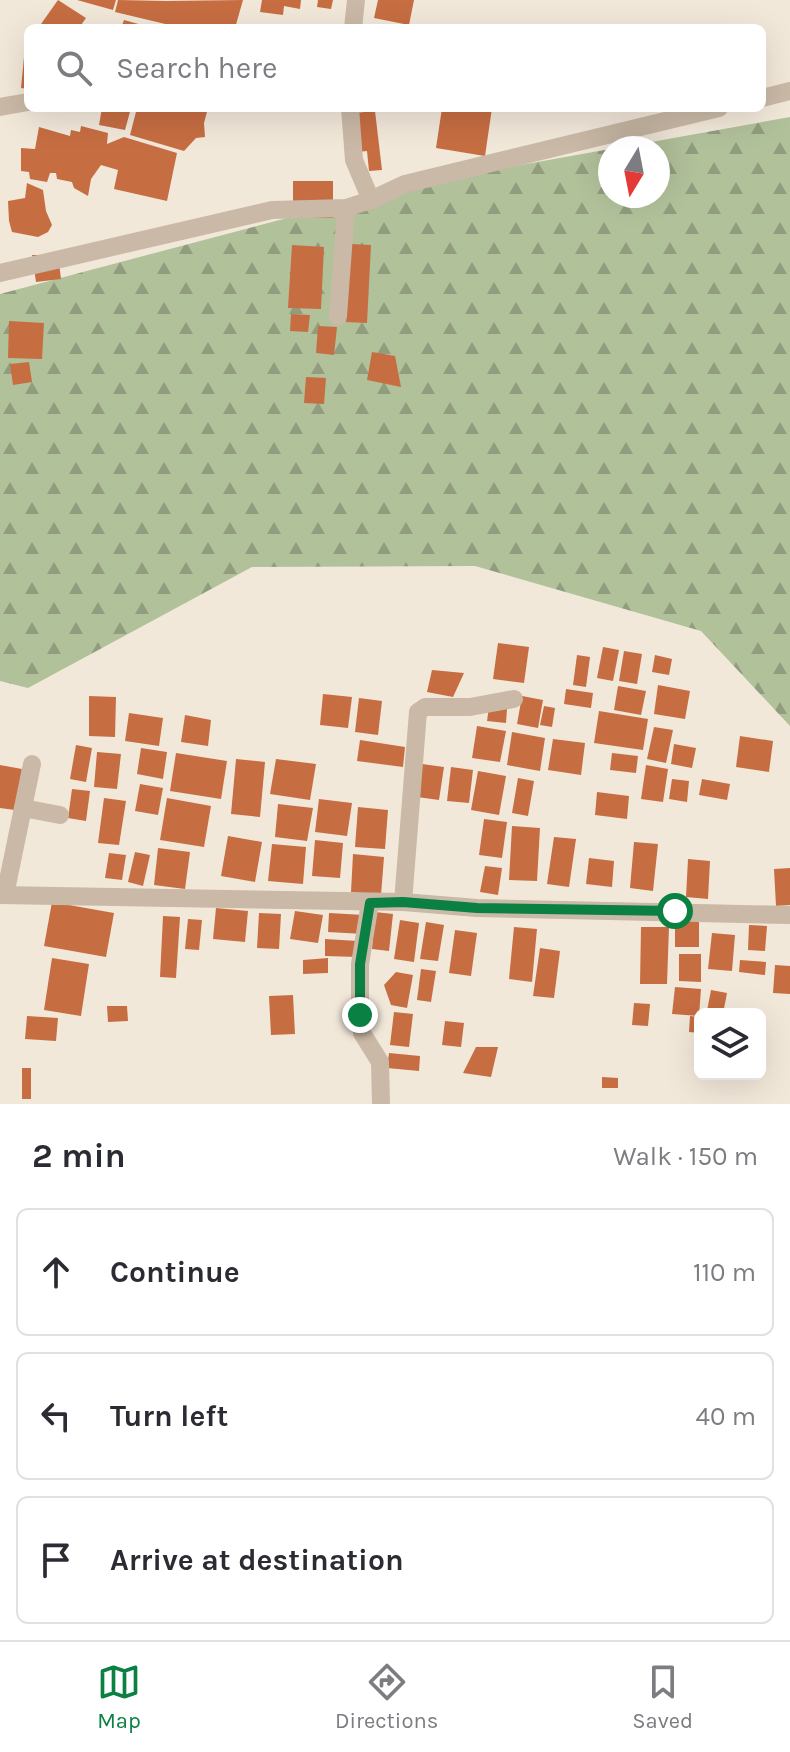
<!DOCTYPE html>
<html lang="en">
<head>
<meta charset="utf-8">
<style>
  :root { --surface:#fff; --page:#f7f7f7; --text:#2b2b33; --muted:#7c7c81; --line:#e1e1e2; --accent:#0b8043 }
  body { margin:0; font-family:Karla,sans-serif; background:var(--page); color:var(--text) }
  .controls { position:absolute; right:24px; bottom:24px; display:grid; overflow:hidden; border-radius:12px; box-shadow:0 8px 32px #0002 }
  .controls button { width:72px; height:72px; display:grid; place-items:center; padding:0; border:0; border-bottom:2px solid var(--line); background:var(--surface); color:var(--text); font:40px sans-serif }
  .compass { position:absolute; left:598px; top:136px; width:72px; height:72px; border-radius:50%; background:var(--surface); box-shadow:0 8px 32px #0002; rotate:190deg }
  .stop { position:absolute; width:24px; height:24px; margin:-18px; border:6px solid #0b8043; border-radius:50%; background:#fff }
  .stop.end { background:#0b8043; border-color:#fff; box-shadow:0 2px 8px #0008 }
  .list { margin:0; padding:0; list-style:none }
  h2 { display:flex; justify-content:space-between; align-items:center; height:104px; margin:0; padding:0 32px; font-size:34px }
  h2 small { font-size:26px; font-weight:400; color:var(--muted) }
  .list li { display:grid; grid-template-columns:52px 1fr auto; gap:24px; align-items:center; box-sizing:border-box; height:128px; margin:0 16px 16px; padding:0 16px; border:2px solid var(--line); border-radius:12px }
  .list b { display:block; font-size:30px; white-space:nowrap }
  .list em { font-size:26px; font-style:normal; color:var(--muted) }
  .icon { flex:none; width:44px; height:44px; fill:none; stroke:currentColor; stroke-width:2; stroke-linecap:round; stroke-linejoin:round }
  .map { position:relative; flex:none; width:790px; height:1104px; overflow:hidden }
  .search { position:absolute; background:var(--surface); box-shadow:0 8px 32px #0002; left:24px; right:24px; top:24px; height:88px; display:flex; align-items:center; gap:20px; box-sizing:border-box; padding:0 28px; border-radius:12px; color:var(--muted); font-size:30px }
  .sheet { height:536px; background:var(--surface) }
  nav { display:flex; justify-content:space-around; align-items:center; box-sizing:border-box; height:112px; border-top:2px solid var(--line); background:var(--surface); font-size:22px; color:var(--muted) }
  nav a { display:grid; justify-items:center; gap:4px }
  nav .on { color:var(--accent) }
  .map>svg:first-child { display:block }
  .forest { fill:url(#forest-firs) }
  .building { fill:#c76d42 }
  .lines { fill:none; stroke-linecap:round; stroke-linejoin:round }
  .minor { stroke:#cab9a6; stroke-width:18 }
  .route { stroke:#0b8043; stroke-width:10 }
</style>
</head>
<body>
<div class="map">
<svg width="790" height="1104" viewBox="0 0 790 1104">
  <defs>
    <pattern id="forest-firs" width="22" height="20" patternUnits="userSpaceOnUse" patternTransform="scale(2)"><rect width="22" height="20" fill="#b1c19a"/><path d="M5 1l3.5 6h-7zM16 11l3.5 6h-7z" fill="#919d7e"/></pattern>
  </defs>
  <rect width="100%" height="100%" fill="#f2e8da"/>
  <polygon class="forest" points="790,117 790,726 701,631 475,566 252,567 28,688 0,681 0,294 415,184 610,149 610,196 658,196 658,148 618,148"/>
  <g class="building">
    <polygon points="58,0 86,18 79,28 46,28 41,24"/>
    <polygon points="77,0 116,0 113,10"/>
    <polygon points="118,0 166,1 243,0 235,28 207,28 190,24 189,28 182,28 115,12"/>
    <polygon points="262,0 301,0 300,9 284,6 283,15 260,12"/>
    <polygon points="318,0 333,0 331,9 317,7"/>
    <polygon points="378,0 414,0 409,25 374,18"/>
    <polygon points="124,20 142,25 142,28 121,28"/>
    <polygon points="24,57 28,57 28,89 21,88"/>
    <polygon points="102,108 131,108 125,130 99,125"/>
    <polygon points="137,108 208,108 204,123 205,137 196,138 184,151 130,135"/>
    <polygon points="442,108 492,108 485,156 436,148"/>
    <polygon points="375,111 382,170 369,171 367,151 358,152 354,113"/>
    <polygon points="81,126 108,133 107,144 124,137 177,153 167,201 114,189 118,170 101,165 91,179 88,196 74,188 72,182 57,179 56,173 50,173 47,182 30,179 29,172 21,171 21,148 35,149 39,127 70,136 71,130 80,132"/>
    <rect x="293" y="181" width="40" height="37"/>
    <polygon points="27,183 43,190 46,211 52,225 48,232 38,237 12,232 9,221 8,201 25,198"/>
    <polygon points="351,244 371,245 367,323 346,322"/>
    <polygon points="292,245 324,247 321,309 288,308"/>
    <polygon points="32,255 58,255 61,279 36,282"/>
    <polygon points="291,314 310,315 308,332 290,331"/>
    <polygon points="9,321 44,323 42,359 8,358"/>
    <polygon points="318,326 337,327 334,355 316,353"/>
    <polygon points="372,352 395,356 401,387 367,380"/>
    <polygon points="29,362 32,382 13,385 10,364"/>
    <polygon points="306,377 326,378 324,404 304,403"/>
    <polygon points="498,643 529,647 524,683 493,679"/>
    <polygon points="603,647 619,650 613,681 597,678"/>
    <polygon points="624,651 642,654 637,684 619,681"/>
    <polygon points="577,655 590,657 586,687 573,685"/>
    <polygon points="655,655 672,659 669,675 652,672"/>
    <polygon points="432,670 464,673 453,697 427,692"/>
    <polygon points="658,685 690,691 685,719 654,714"/>
    <polygon points="618,686 646,691 641,715 614,710"/>
    <polygon points="566,689 593,693 591,708 564,704"/>
    <polygon points="323,694 352,697 348,728 320,725"/>
    <polygon points="89,696 116,697 115,737 89,736"/>
    <polygon points="522,696 543,700 538,728 517,724"/>
    <polygon points="359,698 382,701 378,735 355,732"/>
    <polygon points="544,706 555,708 552,727 540,725"/>
    <polygon points="489,707 507,709 506,723 487,721"/>
    <polygon points="599,711 648,719 643,750 594,743"/>
    <polygon points="129,713 163,718 159,746 125,741"/>
    <polygon points="185,715 211,720 208,746 181,742"/>
    <polygon points="477,726 506,731 500,762 472,758"/>
    <polygon points="654,727 673,730 666,763 647,759"/>
    <polygon points="512,732 545,738 540,771 507,765"/>
    <polygon points="740,736 773,741 769,772 736,767"/>
    <polygon points="553,739 585,743 581,775 548,770"/>
    <polygon points="360,740 405,747 403,767 357,761"/>
    <polygon points="674,744 696,748 692,768 671,764"/>
    <polygon points="76,745 92,748 86,782 70,779"/>
    <polygon points="141,748 167,752 163,779 137,774"/>
    <polygon points="97,752 121,754 117,789 94,787"/>
    <polygon points="176,753 227,761 221,799 170,791"/>
    <polygon points="612,753 638,756 636,773 610,770"/>
    <polygon points="236,759 265,762 260,817 231,814"/>
    <polygon points="276,759 316,764 310,800 270,794"/>
    <polygon points="422,764 444,767 439,800 417,797"/>
    <polygon points="0,765 22,769 15,810 0,808"/>
    <polygon points="646,765 668,769 663,802 641,799"/>
    <polygon points="451,767 473,770 469,803 447,801"/>
    <polygon points="478,771 506,776 499,815 471,810"/>
    <polygon points="518,778 534,781 528,816 512,813"/>
    <polygon points="672,779 689,781 687,802 669,799"/>
    <polygon points="702,779 730,784 727,800 699,795"/>
    <polygon points="140,784 163,788 158,815 135,811"/>
    <polygon points="72,789 90,791 86,821 68,818"/>
    <polygon points="597,792 629,796 627,819 595,815"/>
    <polygon points="104,798 126,801 119,845 98,843"/>
    <polygon points="167,798 211,806 204,847 160,840"/>
    <polygon points="319,799 352,803 347,836 315,832"/>
    <polygon points="278,804 313,808 307,841 275,837"/>
    <polygon points="358,807 388,810 385,849 355,847"/>
    <polygon points="484,819 507,822 502,858 479,855"/>
    <polygon points="512,826 540,828 537,881 509,880"/>
    <polygon points="228,836 262,842 255,882 221,876"/>
    <polygon points="554,837 576,839 569,887 547,884"/>
    <polygon points="315,840 343,843 340,878 312,876"/>
    <polygon points="634,842 658,844 653,891 630,888"/>
    <polygon points="272,844 306,847 303,884 268,881"/>
    <polygon points="158,848 190,852 185,889 154,885"/>
    <polygon points="135,852 150,855 143,886 128,882"/>
    <polygon points="109,853 126,855 122,880 105,878"/>
    <polygon points="353,854 384,857 381,895 351,892"/>
    <polygon points="589,858 614,861 612,887 586,884"/>
    <polygon points="688,859 710,861 708,899 686,897"/>
    <polygon points="485,866 502,868 498,895 480,892"/>
    <polygon points="790,868 790,905 776,906 774,869"/>
    <polygon points="52,902 114,913 106,957 44,946"/>
    <polygon points="216,908 248,911 245,942 213,939"/>
    <polygon points="295,911 323,915 318,943 290,939"/>
    <polygon points="375,912 393,914 389,951 372,949"/>
    <polygon points="259,913 281,914 279,949 257,948"/>
    <polygon points="329,913 364,915 363,934 328,932"/>
    <polygon points="163,916 180,917 176,978 160,977"/>
    <polygon points="188,919 202,920 199,950 185,949"/>
    <rect x="675" y="919" width="24" height="28"/>
    <polygon points="400,920 419,923 414,962 394,959"/>
    <polygon points="426,922 444,925 438,961 420,959"/>
    <polygon points="749,925 767,926 765,951 748,950"/>
    <polygon points="514,927 537,929 532,982 509,979"/>
    <polygon points="641,927 669,927 667,984 640,984"/>
    <polygon points="455,930 477,933 471,976 449,973"/>
    <polygon points="712,933 735,935 732,971 708,969"/>
    <polygon points="325,939 358,941 357,957 325,956"/>
    <polygon points="540,948 560,951 554,998 533,996"/>
    <polygon points="679,954 701,954 701,982 679,981"/>
    <polygon points="52,958 89,964 81,1016 44,1010"/>
    <polygon points="328,958 328,973 303,974 303,960"/>
    <polygon points="740,960 766,962 765,975 739,972"/>
    <polygon points="775,965 790,966 790,994 773,993"/>
    <polygon points="421,969 436,971 431,1002 417,1000"/>
    <polygon points="396,972 413,975 407,1008 391,1005 384,985"/>
    <polygon points="675,987 701,989 699,1016 672,1014"/>
    <polygon points="711,990 727,993 723,1014 707,1011"/>
    <polygon points="293,995 295,1034 271,1035 269,996"/>
    <polygon points="634,1003 650,1004 648,1026 632,1025"/>
    <polygon points="107,1006 127,1006 128,1021 108,1022"/>
    <polygon points="394,1012 413,1014 409,1047 390,1045"/>
    <polygon points="27,1016 58,1018 56,1041 25,1039"/>
    <polygon points="690,1016 700,1017 700,1033 689,1032"/>
    <polygon points="445,1021 464,1023 461,1047 442,1045"/>
    <polygon points="476,1047 498,1047 491,1077 463,1073"/>
    <polygon points="389,1053 420,1056 419,1071 387,1068"/>
    <rect x="22" y="1068" width="9" height="31"/>
    <polygon points="602,1077 618,1078 618,1088 602,1088"/>
  </g>
  <g class="lines">
    <g class="minor">
      <polyline points="353,28 356,0"/>
      <polyline points="762,98 790,91"/>
      <polyline points="0,107 28,102"/>
      <polyline points="350,108 354,160 371,200"/>
      <polyline points="0,273 272,210 346,208 371,200 405,184 719,108"/>
      <polyline points="338,316 346,208"/>
      <polyline points="23,808 60,815"/>
      <polyline points="0,895 403,902 477,908 790,915"/>
      <polyline points="5,895 32,764"/>
      <polyline points="403,902 418,712 425,707 470,707 514,699"/>
      <polyline points="370,903 360,964 360,1015 362,1033 380,1062 381,1104"/>
    </g>
  </g>
  <g class="lines">
    <polyline class="route" points="360,1015 360,964 370,903 403,902 477,908 675,911"/>
  </g>
</svg>
<div class="controls">
<button><svg class="icon" aria-label="layers" viewBox="0 0 24 24"><path d="M12 4l9 5-9 5-9-5zM3 14l9 5 9-5"/></svg></button>
</div>
<svg class="compass" viewBox="-18 -18 36 36"><path d="M0-13l5 13h-10z" fill="#e53935"/><path d="M0 13l5-13h-10z" fill="#7c7c81"/></svg>
<div class="stop" style="left:675px;top:911px"></div>
<div class="stop end" style="left:360px;top:1015px"></div>
<div class="search"><svg class="icon" aria-label="search" viewBox="0 0 24 24"><circle cx="10" cy="10" r="6"/><path d="M15 15l6 6"/></svg>Search here</div>
</div>
<section class="sheet">
<h2>2 min<small>Walk · 150 m</small></h2>
<ul class="list">
<li><svg class="icon" aria-label="ahead" viewBox="0 0 24 24"><path d="M12 20V5M6 11l6-6 6 6"/></svg><div><b>Continue</b></div><em>110 m</em></li>
<li><svg class="icon" aria-label="left" viewBox="0 0 24 24"><path d="M17 20v-9H6M10 6l-5 5 5 5"/></svg><div><b>Turn left</b></div><em>40 m</em></li>
<li><svg class="icon" aria-label="arrive" viewBox="0 0 24 24"><path d="M6 21V4h12l-3 4 3 4H6"/></svg><div><b>Arrive at destination</b></div></li>
</ul>
</section>
<nav>
<a class="on"><svg class="icon" aria-label="map" viewBox="0 0 24 24"><path d="M3 6l6-2 6 2 6-2v14l-6 2-6-2-6 2zM9 4v14M15 6v14"/></svg>Map</a>
<a><svg class="icon" aria-label="directions" viewBox="0 0 24 24"><path d="M12 3l9 9-9 9-9-9zM9 14v-3h6M13 9l2 2-2 2"/></svg>Directions</a>
<a><svg class="icon" aria-label="saved" viewBox="0 0 24 24"><path d="M7 4h10v16l-5-4-5 4z"/></svg>Saved</a>
</nav>
</body>
</html>
